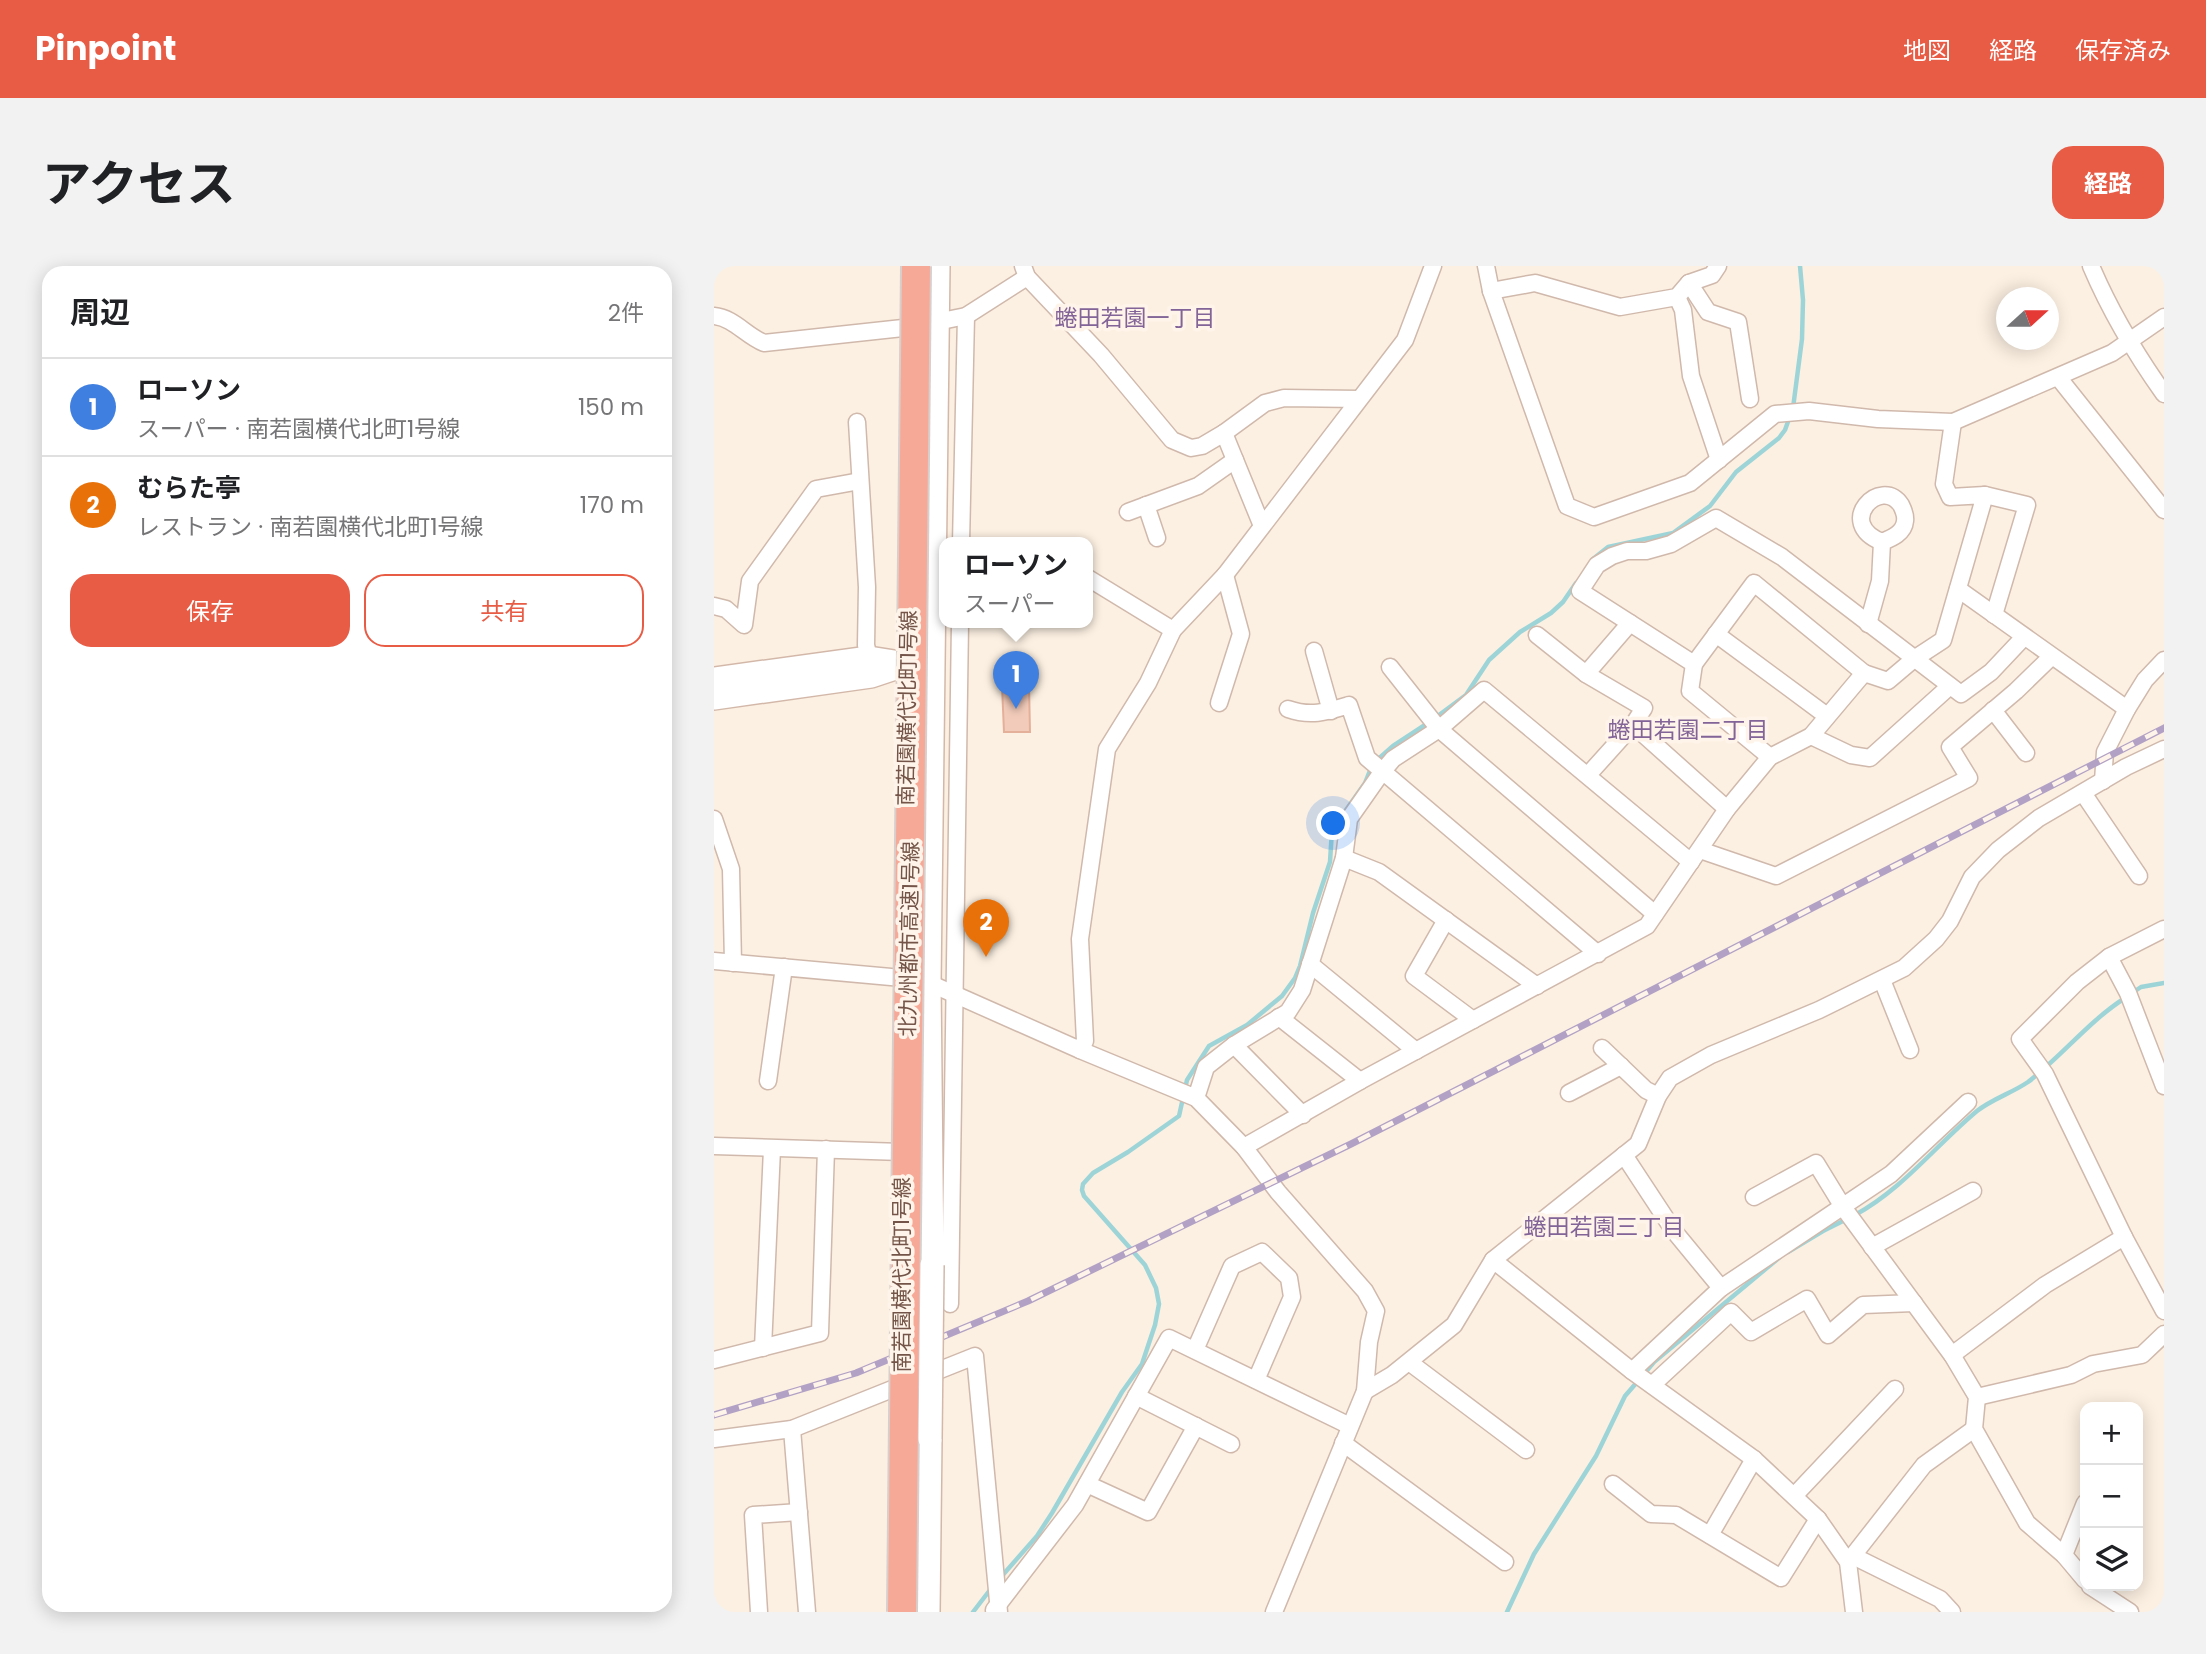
<!DOCTYPE html>
<html lang="ja">
<head>
<meta charset="utf-8">
<style>
  :root { --surface:#fff; --page:#f2f2f2; --text:#202124; --muted:#757577; --line:#e0e0e0; --accent:#e85c46 }
  body { margin:0; font-family:Poppins,"Noto Sans JP",sans-serif; background:var(--page); color:var(--text) }
  .controls { position:absolute; right:21px; bottom:21px; display:grid; overflow:hidden; border-radius:14px; box-shadow:0 4px 18px #0003 }
  .controls button { width:63px; height:63px; display:grid; place-items:center; padding:0; border:0; border-bottom:2px solid var(--line); background:var(--surface); color:var(--text); font:35px sans-serif }
  .compass { position:absolute; left:1282px; top:21px; width:63px; height:63px; border-radius:50%; background:var(--surface); box-shadow:0 4px 18px #0003; rotate:69deg }
  .you { position:absolute; left:620px; top:558px; width:24px; height:24px; margin:-18px; border:5px solid #fff; border-radius:50%; background:#1a73e8; box-shadow:0 0 0 10px #1a73e833 }
  .badge { display:grid; place-items:center; width:46px; height:46px; border-radius:50%; background:var(--accent); color:#fff; font-size:23px; font-weight:700 }
  .pin { position:absolute; translate:-50% -58px; filter:drop-shadow(0 2px 4px #0008) }
  .pin::after { content:''; position:absolute; top:37px; width:24px; height:21px; background:inherit; clip-path:polygon(0 0,100% 0,50% 100%) }
  .popup { position:absolute; left:225px; top:271px; width:154px; height:91px; box-sizing:border-box; display:grid; place-content:center; border-radius:14px; background:var(--surface); filter:drop-shadow(0 2px 5px #0005); font-size:23px; white-space:nowrap; color:var(--muted) }
  .popup b { font-size:26px; color:var(--text) }
  .popup::after { content:''; position:absolute; left:50%; top:100%; margin-left:-14px; border:14px solid transparent; border-top-color:var(--surface) }
  .list { margin:0; padding:0; list-style:none }
  h2 { display:flex; justify-content:space-between; align-items:center; height:91px; margin:0; padding:0 28px; font-size:30px }
  h2 small { font-size:23px; font-weight:400; color:var(--muted) }
  .list li { display:grid; grid-template-columns:46px 1fr auto; gap:21px; align-items:center; box-sizing:border-box; height:98px; padding:0 28px; border-top:2px solid var(--line) }
  .list b { display:block; font-size:26px; white-space:nowrap }
  .list p { margin:0; font-size:23px; white-space:nowrap; color:var(--muted) }
  .list em { font-size:23px; font-style:normal; color:var(--muted) }
  .actions { display:flex; gap:14px; padding:21px 28px }
  .actions a { flex:1; padding:16px 0; border:2px solid var(--accent); border-radius:21px; text-align:center; font-size:24px; color:var(--accent) }
  .actions .main { background:var(--accent); color:#fff }
  .icon { flex:none; width:38px; height:38px; fill:none; stroke:currentColor; stroke-width:2; stroke-linecap:round; stroke-linejoin:round }
  .map { position:relative; flex:none; width:1450px; height:1346px; overflow:hidden; border-radius:21px }
  header { display:flex; align-items:center; gap:42px; box-sizing:border-box; height:98px; padding:0 35px; background:var(--accent); color:#fff }
  header strong { font-size:33px }
  nav { display:flex; gap:38px; margin-inline-start:auto; font-size:24px }
  .intro { display:flex; align-items:center; justify-content:space-between; box-sizing:border-box; height:168px; padding:0 42px }
  h1 { margin:0; font-size:49px }
  .button { padding:18px 32px; border-radius:21px; background:var(--accent); color:#fff; font-size:24px; font-weight:700 }
  main { display:flex; gap:42px; padding:0 42px }
  aside { flex:1; background:var(--surface); border-radius:21px; box-shadow:0 4px 18px #0003 }
  .map>svg:first-child { display:block }
  .lines { fill:none; stroke-linecap:round; stroke-linejoin:round }
  .stream { stroke:#9dd4d8; stroke-width:4.5 }
  .building { fill:#f2cbba; stroke:#e5b09a; stroke-width:2 }
  .street-casing { stroke:#d0b9ac; stroke-width:19 }
  .secondary-casing { stroke:#d3b8a9; stroke-width:26 }
  .street { stroke:#fff; stroke-width:16 }
  .secondary { stroke:#fff; stroke-width:23 }
  .rail-casing { stroke:#b2a1c5; stroke-width:7 }
  .rail { stroke:#fff4e9; stroke-width:4.5; stroke-dasharray:13; stroke-linecap:butt }
  .secondary-bridge-casing { stroke:#d3b8a9; stroke-width:26; stroke-linecap:butt }
  .highway-bridge-casing { stroke:#d8cfcc; stroke-width:32; stroke-linecap:butt }
  .secondary-bridge { stroke:#fff; stroke-width:23 }
  .highway-bridge { stroke:#f7a998; stroke-width:28 }
  .labels { text-anchor:middle; dominant-baseline:central; stroke-width:7; stroke-linejoin:round; paint-order:stroke }
  .street-label { font-size:21px; fill:#745448; stroke:#fff4e9 }
  .neighbourhood-label { font-size:23px; fill:#826498; stroke:#fff4e9 }
</style>
</head>
<body>
<header>
<strong>Pinpoint</strong>
<nav><a>地図</a><a>経路</a><a>保存済み</a></nav>
</header>
<div class="intro"><h1>アクセス</h1><a class="button">経路</a></div>
<main>
<aside>
<h2>周辺<small>2件</small></h2>
<ul class="list">
<li><span class="badge" style="background:#3f7fe0">1</span><div><b>ローソン</b><p>スーパー · 南若園横代北町1号線</p></div><em>150 m</em></li>
<li><span class="badge" style="background:#e8710a">2</span><div><b>むらた亭</b><p>レストラン · 南若園横代北町1号線</p></div><em>170 m</em></li>
</ul>
<div class="actions"><a class="main">保存</a><a>共有</a></div>
</aside>
<div class="map">
<svg width="1450" height="1346" viewBox="0 0 1450 1346">
  <rect width="100%" height="100%" fill="#fcf0e2"/>
  <g class="lines">
    <g class="stream">
      <polyline points="1079,142 1088,73 1089,34 1086,0"/>
      <polyline points="879,293 894,281 959,267 996,240 1022,206 1065,172 1071,164 1076,150"/>
      <polyline points="721,452 752,429 775,394 806,366 837,347 849,336 862,317"/>
      <polyline points="662,495 679,480 714,457"/>
      <polyline points="1418,727 1427,721 1450,717"/>
      <path d="M1141,949C1189,923 1222,879 1263,845C1278,833 1298,827 1314,816C1348,790 1375,755 1411,732"/>
      <polyline points="1074,986 1109,965 1133,953"/>
      <polyline points="930,1108 940,1096 1066,991"/>
      <polyline points="287,1311 323,1270 338,1247 408,1126 428,1098 441,1059 445,1038 442,1022 431,999 370,930 368,924 369,918 379,907 414,886 465,850 473,814 495,780 533,759 568,730 581,712 586,700 599,647 616,596 618,564 651,517 657,502"/>
      <polyline points="259,1346 279,1320"/>
      <polyline points="793,1346 820,1288 882,1190 911,1130 924,1115"/>
    </g>
  </g>
  <polygon class="building" points="315,419 316,466 290,466 288,420"/>
  <g class="lines">
    <g class="street-casing">
      <g id="street">
        <polyline points="309,0 313,11 387,89 458,174 477,182 488,180 510,167 548,260"/>
        <polyline points="772,0 777,25 853,240 880,251 976,217 1061,148 1095,145 1164,153 1239,156 1398,87 1450,51"/>
        <path d="M1377,0C1397,47 1421,87 1450,128"/>
        <polyline points="975,17 994,46 1024,56 1036,133"/>
        <polyline points="777,25 821,17 906,41 963,31 975,17 998,9 1004,0"/>
        <polyline points="963,31 969,44 977,110 1005,194"/>
        <path d="M0,50C20,52 31,69 50,77L198,61L252,50L313,11"/>
        <polyline points="1344,111 1450,244"/>
        <polyline points="143,156 153,321 152,379 155,392"/>
        <polyline points="510,167 551,137 570,132 645,133"/>
        <polyline points="1271,229 1313,239 1280,349"/>
        <polyline points="432,239 443,272"/>
        <polyline points="414,246 484,220 521,194"/>
        <polyline points="247,277 252,50"/>
        <polyline points="374,312 459,364"/>
        <polyline points="1244,323 1413,443"/>
        <polyline points="0,340 12,343 30,359 36,315 102,223 146,215"/>
        <path d="M1154,358L1166,315L1168,276C1120,257 1167,209 1187,239C1189,243 1192,249 1191,255C1190,267 1178,272 1168,276"/>
        <polyline points="1002,368 1113,450"/>
        <polyline points="823,369 872,408 930,442 919,459 874,509"/>
        <polyline points="600,385 617,445"/>
        <polyline points="980,398 1040,317 1150,407"/>
        <polyline points="676,401 725,463 941,648"/>
        <polyline points="872,408 916,357"/>
        <polyline points="505,437 527,368 511,309"/>
        <path d="M574,443C597,451 612,446 635,439L653,492L884,688"/>
        <polyline points="1279,444 1312,487"/>
        <polyline points="919,459 1013,543"/>
        <polyline points="1097,470 1137,489 1156,492 1236,420"/>
        <polyline points="1056,491 976,425 980,398 866,325 883,299 898,290 913,285 932,285 957,278 1002,252 1068,291 1247,428 1277,406 1310,371"/>
        <polyline points="1389,515 1391,486 1413,443 1431,414 1450,394"/>
        <polyline points="1369,527 1425,610"/>
        <polyline points="0,553 17,603 19,697"/>
        <polyline points="986,584 1062,610 1255,512 1236,481 1302,425 1337,391"/>
        <polyline points="630,592 665,606 823,720"/>
        <polyline points="732,654 700,710 759,754"/>
        <polyline points="1450,663 1395,691 1363,716 1306,773 1331,808 1410,971 1450,1045"/>
        <polyline points="1395,691 1414,727 1450,820"/>
        <polyline points="0,695 188,712 215,717 366,784 482,832 530,881 564,926 651,1025 662,1045 655,1076 651,1125 560,1346"/>
        <polyline points="596,698 702,785"/>
        <polyline points="1168,714 1196,784"/>
        <polyline points="565,751 646,815"/>
        <polyline points="520,779 589,849"/>
        <polyline points="888,782 932,824 944,830"/>
        <polyline points="366,784 371,775 366,673 393,483 434,417 459,364 511,309 691,74 719,0"/>
        <polyline points="54,815 70,701"/>
        <polyline points="855,827 907,800"/>
        <polyline points="482,832 492,801 520,779 574,746 588,724 630,592 635,553 668,506 679,493 725,463 770,424 977,596"/>
        <polyline points="0,880 188,886"/>
        <polyline points="530,881 646,815 933,660 1013,543 1056,491 1097,470 1150,407 1174,415 1200,393 1229,374 1271,229 1236,231 1230,218 1239,156"/>
        <polyline points="910,889 960,965 1007,1022"/>
        <polyline points="1040,931 1102,897 1129,941 1238,1089 1263,1131 1260,1163 1313,1257 1350,1289 1371,1314"/>
        <polyline points="1158,981 1259,925"/>
        <polyline points="779,994 918,1105 1040,1193 1104,1253 1134,1296 1140,1346"/>
        <polyline points="236,1038 246,357"/>
        <polyline points="49,1082 58,883"/>
        <polyline points="481,1084 518,1000 548,986 575,1012 578,1031 542,1114"/>
        <polyline points="1238,1089 1331,1019 1410,971"/>
        <polyline points="0,1094 106,1067 112,883"/>
        <polyline points="695,1096 812,1184"/>
        <polyline points="918,1105 1007,1022 1177,908 1254,836"/>
        <polyline points="938,1119 1017,1046 1037,1066 1093,1033 1114,1069 1149,1039 1200,1037"/>
        <polyline points="651,1125 678,1109 740,1059 779,994 924,878 944,830 956,812 997,789 1105,744 1190,702 1222,673 1236,655 1258,611 1284,584 1325,552 1412,501 1450,483"/>
        <polyline points="422,1130 517,1178"/>
        <polyline points="1263,1131 1357,1109 1379,1098 1428,1089 1450,1068"/>
        <polyline points="78,1163 93,1346"/>
        <polyline points="0,1173 78,1163 261,1090 285,1346"/>
        <polyline points="629,1177 791,1296"/>
        <polyline points="373,1218 434,1246 482,1160"/>
        <polyline points="899,1218 937,1248 962,1249 1067,1312 1104,1253"/>
        <polyline points="1080,1230 1181,1123"/>
        <polyline points="996,1269 1040,1193"/>
        <polyline points="1350,1289 1371,1237"/>
        <polyline points="1139,1290 1226,1333 1238,1346"/>
        <polyline points="1134,1296 1210,1199 1260,1163"/>
        <polyline points="1376,1320 1416,1346"/>
        <polyline points="280,1344 361,1239 455,1072 636,1160"/>
        <polyline points="45,1346 39,1249 85,1246"/>
      </g>
    </g>
    <g class="secondary-casing">
      <g id="secondary">
        <polyline points="0,413 155,392 193,398 212,396"/>
        <polyline points="0,432 157,410 187,400"/>
        <polyline points="218,999 215,717 224,0"/>
        <polyline points="214,1346 216,1173"/>
      </g>
    </g>
    <use href="#street" class="street"/>
    <use href="#secondary" class="secondary"/>
    <g class="rail-casing">
      <polyline id="rail" points="0,1149 142,1107 314,1035 637,878 1450,462"/>
    </g>
    <use href="#rail" class="rail"/>
    <g class="secondary-bridge-casing">
      <polyline id="secondary-bridge" points="216,1173 218,999"/>
    </g>
    <g class="highway-bridge-casing">
      <polyline id="highway-bridge" points="188,1346 202,0"/>
    </g>
    <use href="#secondary-bridge" class="secondary-bridge"/>
    <use href="#highway-bridge" class="highway-bridge"/>
  </g>
  <g class="labels">
    <g class="street-label">
      <text transform="translate(193 442) rotate(-89)">南若園横代北町1号線</text>
      <text transform="translate(195 673) rotate(-89)">北九州都市高速1号線</text>
      <text transform="translate(187 1009) rotate(-90)">南若園横代北町1号線</text>
    </g>
    <g class="neighbourhood-label">
      <text x="421" y="52">蜷田若園一丁目</text>
      <text x="974" y="464">蜷田若園二丁目</text>
      <text x="890" y="961">蜷田若園三丁目</text>
    </g>
  </g>
</svg>
<div class="controls">
<button>+</button>
<button>−</button>
<button><svg class="icon" aria-label="layers" viewBox="0 0 24 24"><path d="M12 4l9 5-9 5-9-5zM3 14l9 5 9-5"/></svg></button>
</div>
<svg class="compass" viewBox="-18 -18 36 36"><path d="M0-13l5 13h-10z" fill="#e53935"/><path d="M0 13l5-13h-10z" fill="#757577"/></svg>
<div class="you"></div>
<div class="pin badge" style="left:302px;top:443px;background:#3f7fe0">1</div>
<div class="popup"><b>ローソン</b>スーパー</div>
<div class="pin badge" style="left:272px;top:691px;background:#e8710a">2</div>
</div>
</main>
</body>
</html>
